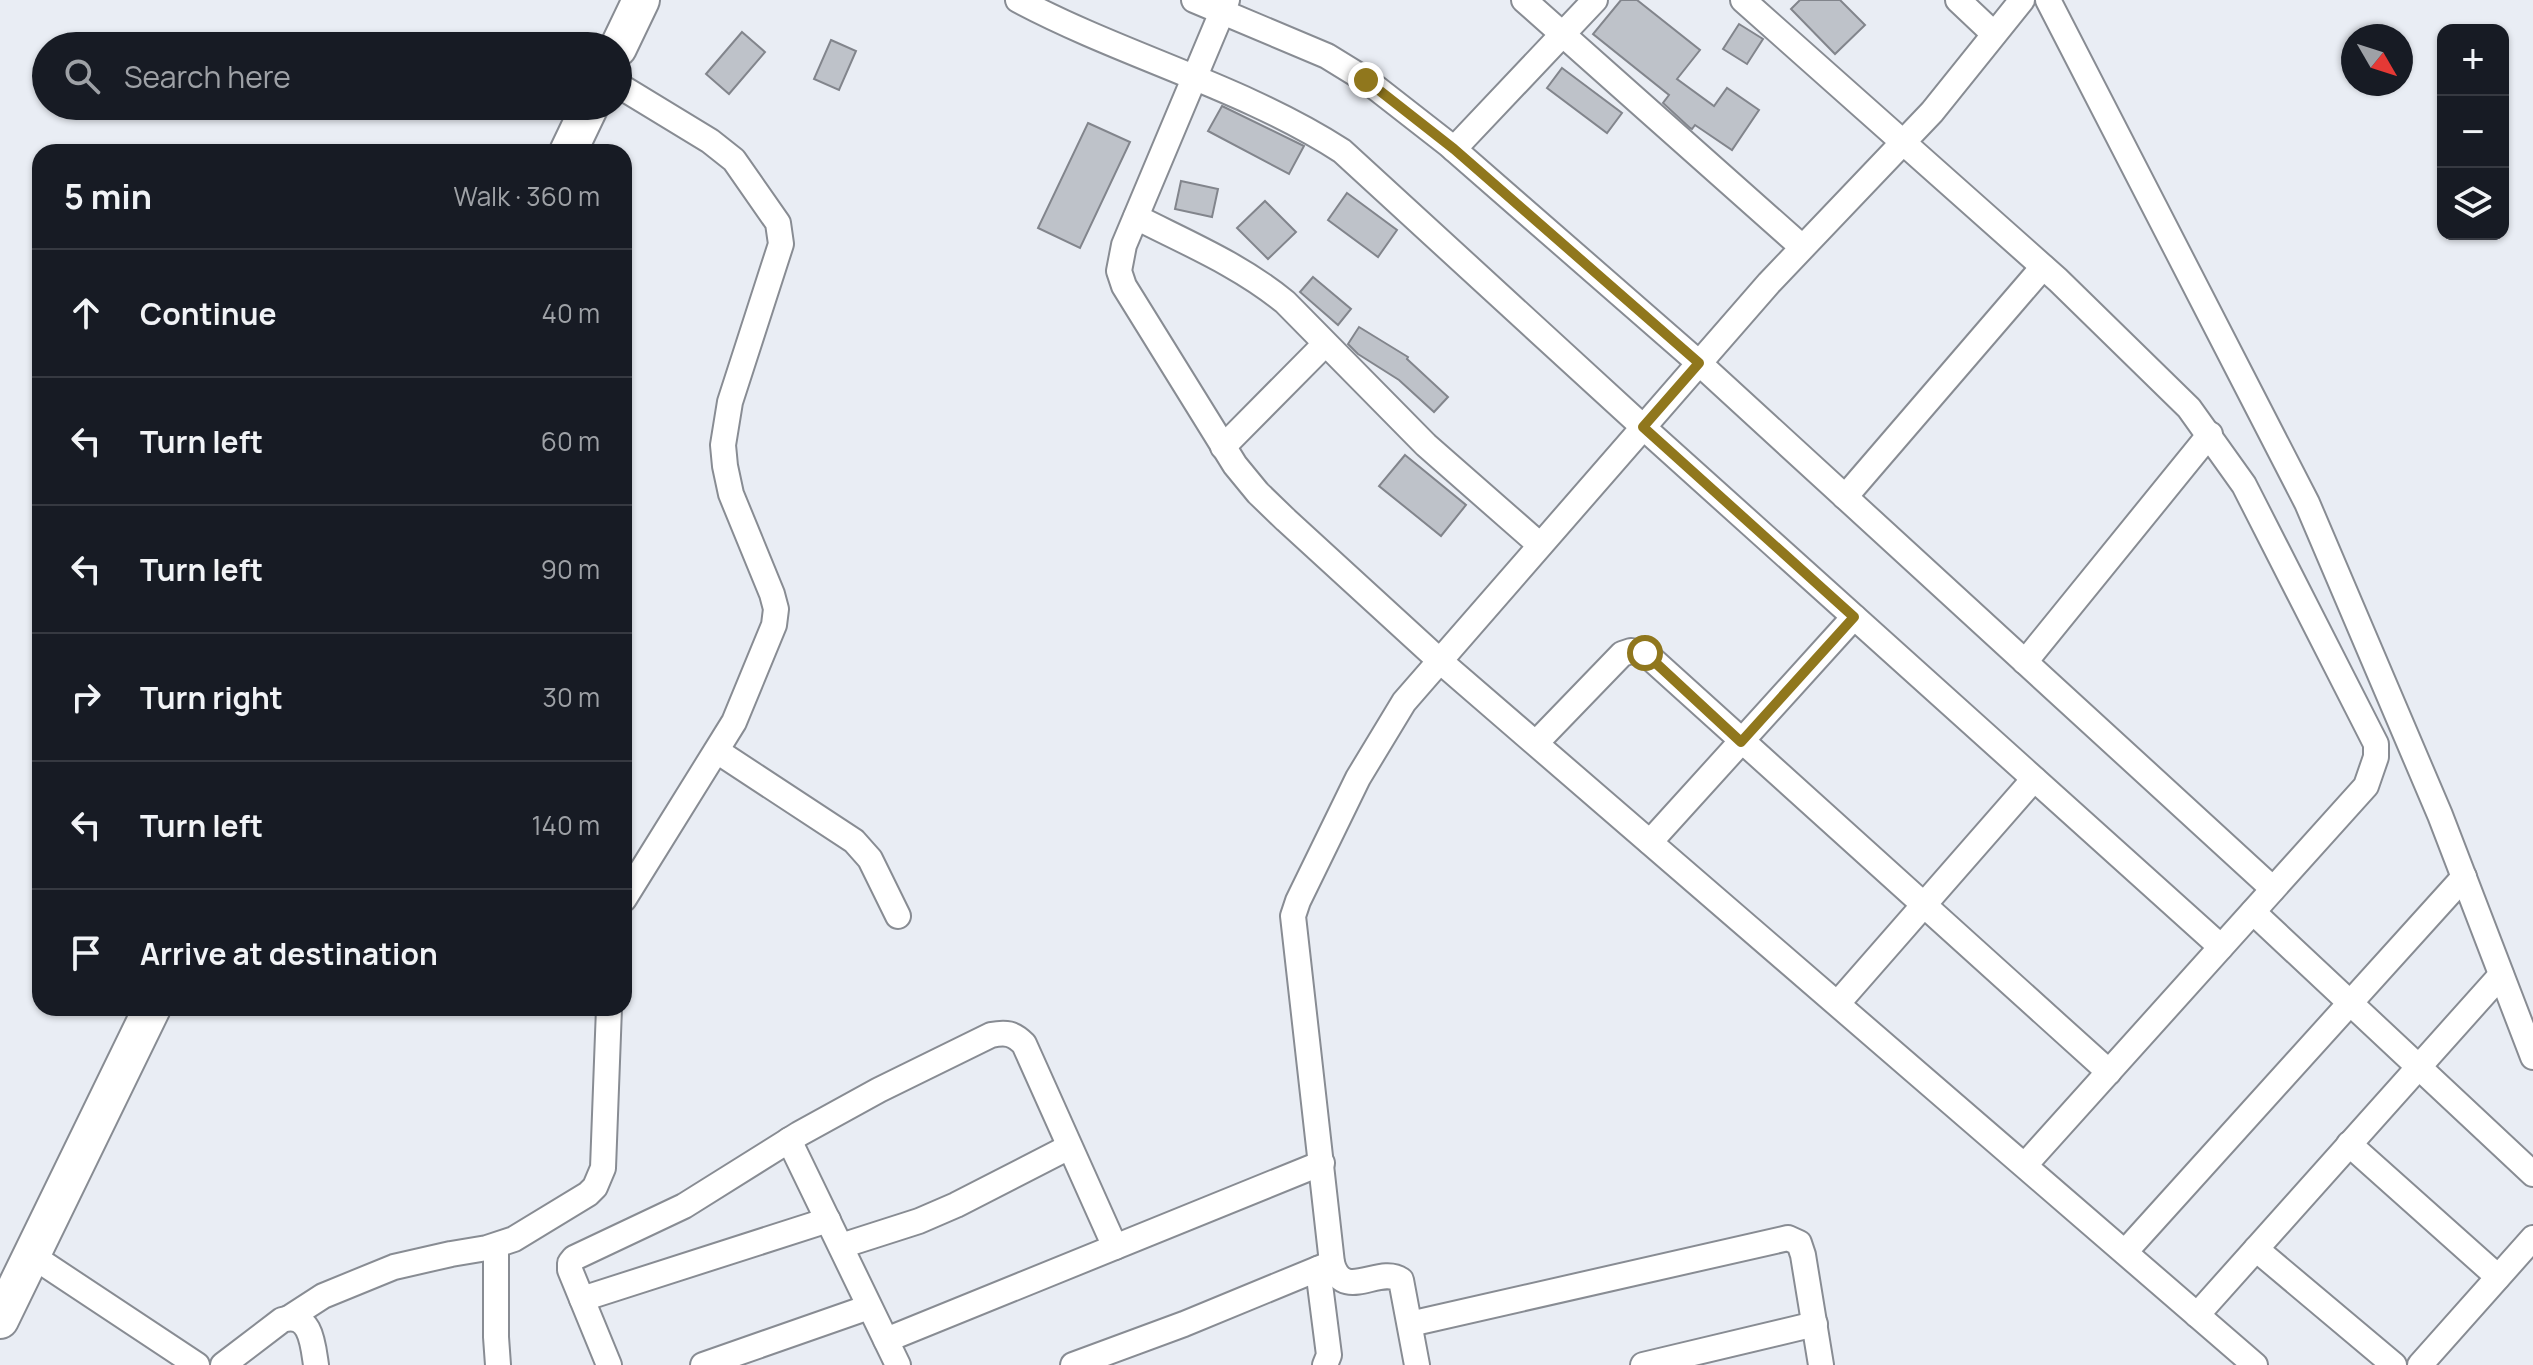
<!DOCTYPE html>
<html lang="en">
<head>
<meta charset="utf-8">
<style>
  :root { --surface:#171b24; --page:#20242c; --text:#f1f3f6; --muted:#9ea1a6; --line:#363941 }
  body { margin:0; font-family:Manrope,sans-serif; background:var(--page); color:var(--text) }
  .controls { position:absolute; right:24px; top:24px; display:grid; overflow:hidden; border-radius:16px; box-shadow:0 2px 6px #0004 }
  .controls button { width:72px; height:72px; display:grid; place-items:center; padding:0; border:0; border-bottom:2px solid var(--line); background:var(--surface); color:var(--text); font:40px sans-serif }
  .compass { position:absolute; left:2341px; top:24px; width:72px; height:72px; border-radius:50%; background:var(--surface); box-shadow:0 2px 6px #0004; rotate:129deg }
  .stop { position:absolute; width:24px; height:24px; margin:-18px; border:6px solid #90771d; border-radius:50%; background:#fff }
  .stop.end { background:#90771d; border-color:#fff; box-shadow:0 2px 8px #0008 }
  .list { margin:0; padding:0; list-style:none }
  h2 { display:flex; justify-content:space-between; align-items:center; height:104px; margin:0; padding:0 32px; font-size:34px }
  h2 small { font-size:26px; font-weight:400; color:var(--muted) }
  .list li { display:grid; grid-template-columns:52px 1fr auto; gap:24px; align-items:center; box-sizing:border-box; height:128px; padding:0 32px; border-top:2px solid var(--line) }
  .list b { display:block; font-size:30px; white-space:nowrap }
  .list em { font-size:26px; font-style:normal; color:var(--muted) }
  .icon { flex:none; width:44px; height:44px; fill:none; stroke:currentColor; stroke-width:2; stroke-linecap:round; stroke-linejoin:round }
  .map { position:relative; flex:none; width:2533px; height:1365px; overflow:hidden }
  .search { position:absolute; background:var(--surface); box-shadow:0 2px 6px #0004; left:32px; top:32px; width:600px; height:88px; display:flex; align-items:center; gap:20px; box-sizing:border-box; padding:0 28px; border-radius:44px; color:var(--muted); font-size:30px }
  .panel { position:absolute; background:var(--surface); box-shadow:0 2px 6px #0004; left:32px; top:144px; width:600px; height:872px; border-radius:24px }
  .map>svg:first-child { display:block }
  .building { fill:#bec2c9; stroke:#82858c; stroke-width:2 }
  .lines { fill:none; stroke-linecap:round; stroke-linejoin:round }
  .minor-casing { stroke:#888c93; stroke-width:28 }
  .highway-casing { stroke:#888c93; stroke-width:40 }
  .minor { stroke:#fff; stroke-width:24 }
  .highway { stroke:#fff; stroke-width:36 }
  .route { stroke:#90771d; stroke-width:10 }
</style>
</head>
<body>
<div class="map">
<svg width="2533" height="1365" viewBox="0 0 2533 1365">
  <rect width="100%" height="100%" fill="#e9edf4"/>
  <g class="building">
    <polygon points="1621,0 1637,0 1700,50 1677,79 1714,106 1727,88 1759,110 1732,150 1695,125 1692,129 1690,128 1663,103 1669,95 1593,34"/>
    <polygon points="1800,0 1840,0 1865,25 1835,54 1791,9"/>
    <polygon points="1739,24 1763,39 1747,64 1723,49"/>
    <polygon points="742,32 765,52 729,94 706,74"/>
    <polygon points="831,40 856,51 839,90 814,79"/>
    <polygon points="1562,68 1622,113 1607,133 1547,88"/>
    <polygon points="1222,106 1304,146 1289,174 1208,131"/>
    <polygon points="1088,123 1130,142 1080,248 1038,228"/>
    <polygon points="1181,181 1218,189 1212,217 1175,209"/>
    <polygon points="1347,193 1397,230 1378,257 1328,220"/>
    <polygon points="1265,201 1296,232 1268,259 1237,228"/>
    <polygon points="1313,277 1351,309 1338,325 1300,292"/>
    <polygon points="1359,327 1408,357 1407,359 1448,397 1434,412 1399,380 1358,354 1348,344"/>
    <polygon points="1405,455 1466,505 1441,536 1379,486"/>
  </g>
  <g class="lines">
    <g class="minor-casing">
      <g id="minor">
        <path d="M1018,0C1123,56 1243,87 1342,151L1643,427L2221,947"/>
        <polyline points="1194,0 1327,56 1366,80 1448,144 1699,363 2273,889"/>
        <polyline points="1227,0 1124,245 1119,271 1124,286 1235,465 1258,493 1286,520 1440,661 2255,1365"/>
        <polyline points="1524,0 1802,247"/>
        <polyline points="1743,0 2058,280 2189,408 2244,485 2376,744 2376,757 2366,786 2025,1165"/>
        <polyline points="1958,0 1994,34"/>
        <polyline points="2048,0 2307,503 2440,815 2533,1057"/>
        <polyline points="618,85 710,141 734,160 778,223 781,244 730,402 723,445 725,466 731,494 772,594 776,609 774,625 734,722 624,899"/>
        <polyline points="1454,149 1595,0"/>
        <path d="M1136,217C1187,243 1240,265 1285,302L1426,445L1540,545"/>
        <polyline points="1223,447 1325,344"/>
        <polyline points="1845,497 2043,267"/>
        <polyline points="2025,662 2210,434"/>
        <polyline points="1536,743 1622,654 1631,651 1645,653 2109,1072"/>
        <polyline points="717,751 854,841 870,859 898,916"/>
        <polyline points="1650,842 1854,617"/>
        <polyline points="2253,912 2533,1174"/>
        <polyline points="1838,1003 2034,779"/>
        <polyline points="789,1140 898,1365"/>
        <polyline points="2349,1144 2498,1277"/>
        <polyline points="496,1246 496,1337 498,1365"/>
        <polyline points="841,1246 919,1221 956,1205 1069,1147"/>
        <polyline points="2256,1249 2394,1365"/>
        <polyline points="2125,1252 2464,877"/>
        <polyline points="31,1255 197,1365"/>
        <polyline points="1318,1269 1329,1355 1325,1365"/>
        <polyline points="582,1299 828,1220"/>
        <polyline points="2197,1315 2501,975"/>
        <polyline points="289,1318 323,1296 394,1267 451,1254 487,1248 514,1239 588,1194 595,1187 603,1168 609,1008"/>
        <polyline points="1410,1324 1788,1238 1799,1243 1803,1255 1821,1365"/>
        <polyline points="886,1340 1322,1163"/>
        <path d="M223,1365L282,1320C311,1311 313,1345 316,1365"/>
        <path d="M609,1365L570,1270V1263L574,1258L684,1206L799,1134L879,1090L991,1035C1006,1032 1013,1033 1024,1044L1115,1247"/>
        <polyline points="703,1365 869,1307"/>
        <polyline points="1073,1365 1184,1324 1332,1263"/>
        <path d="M1417,1365L1401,1280C1379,1265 1343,1303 1332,1263L1293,916L1298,901L1358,778L1404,702L1769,283L1932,112L2022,0"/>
        <polyline points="1643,1365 1815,1324"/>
        <polyline points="2420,1365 2533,1238"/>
      </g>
    </g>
    <g class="highway-casing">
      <g id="highway">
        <polyline points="618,48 641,0"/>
        <polyline points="568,152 590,106"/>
        <polyline points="0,1320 152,1008"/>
      </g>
    </g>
    <use href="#minor" class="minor"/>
    <use href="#highway" class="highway"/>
  </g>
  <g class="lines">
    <polyline class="route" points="1366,80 1454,149 1699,363 1643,427 1854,617 1741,742 1645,653"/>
  </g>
</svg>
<div class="controls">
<button>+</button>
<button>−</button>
<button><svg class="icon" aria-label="layers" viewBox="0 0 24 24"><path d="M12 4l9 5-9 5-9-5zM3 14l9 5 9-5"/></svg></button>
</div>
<svg class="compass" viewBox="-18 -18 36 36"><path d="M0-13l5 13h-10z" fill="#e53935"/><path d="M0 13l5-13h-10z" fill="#9ea1a6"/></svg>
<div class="stop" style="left:1645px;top:653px"></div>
<div class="stop end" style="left:1366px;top:80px"></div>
<div class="search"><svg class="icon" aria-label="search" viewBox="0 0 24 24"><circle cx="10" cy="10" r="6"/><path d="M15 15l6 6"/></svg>Search here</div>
<section class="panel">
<h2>5 min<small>Walk · 360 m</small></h2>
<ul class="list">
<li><svg class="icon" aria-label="ahead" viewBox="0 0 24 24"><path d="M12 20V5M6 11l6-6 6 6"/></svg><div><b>Continue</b></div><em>40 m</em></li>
<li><svg class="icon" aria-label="left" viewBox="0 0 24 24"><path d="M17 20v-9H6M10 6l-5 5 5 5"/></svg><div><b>Turn left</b></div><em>60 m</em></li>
<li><svg class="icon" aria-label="left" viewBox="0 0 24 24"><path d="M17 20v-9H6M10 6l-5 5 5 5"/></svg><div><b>Turn left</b></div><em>90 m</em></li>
<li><svg class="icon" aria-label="right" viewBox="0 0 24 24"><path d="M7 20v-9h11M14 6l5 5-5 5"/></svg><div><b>Turn right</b></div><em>30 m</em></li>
<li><svg class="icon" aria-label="left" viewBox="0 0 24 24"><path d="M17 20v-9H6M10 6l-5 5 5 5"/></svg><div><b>Turn left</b></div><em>140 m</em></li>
<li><svg class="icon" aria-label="arrive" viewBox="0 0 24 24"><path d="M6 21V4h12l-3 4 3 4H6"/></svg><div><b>Arrive at destination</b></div></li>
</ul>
</section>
</div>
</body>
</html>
